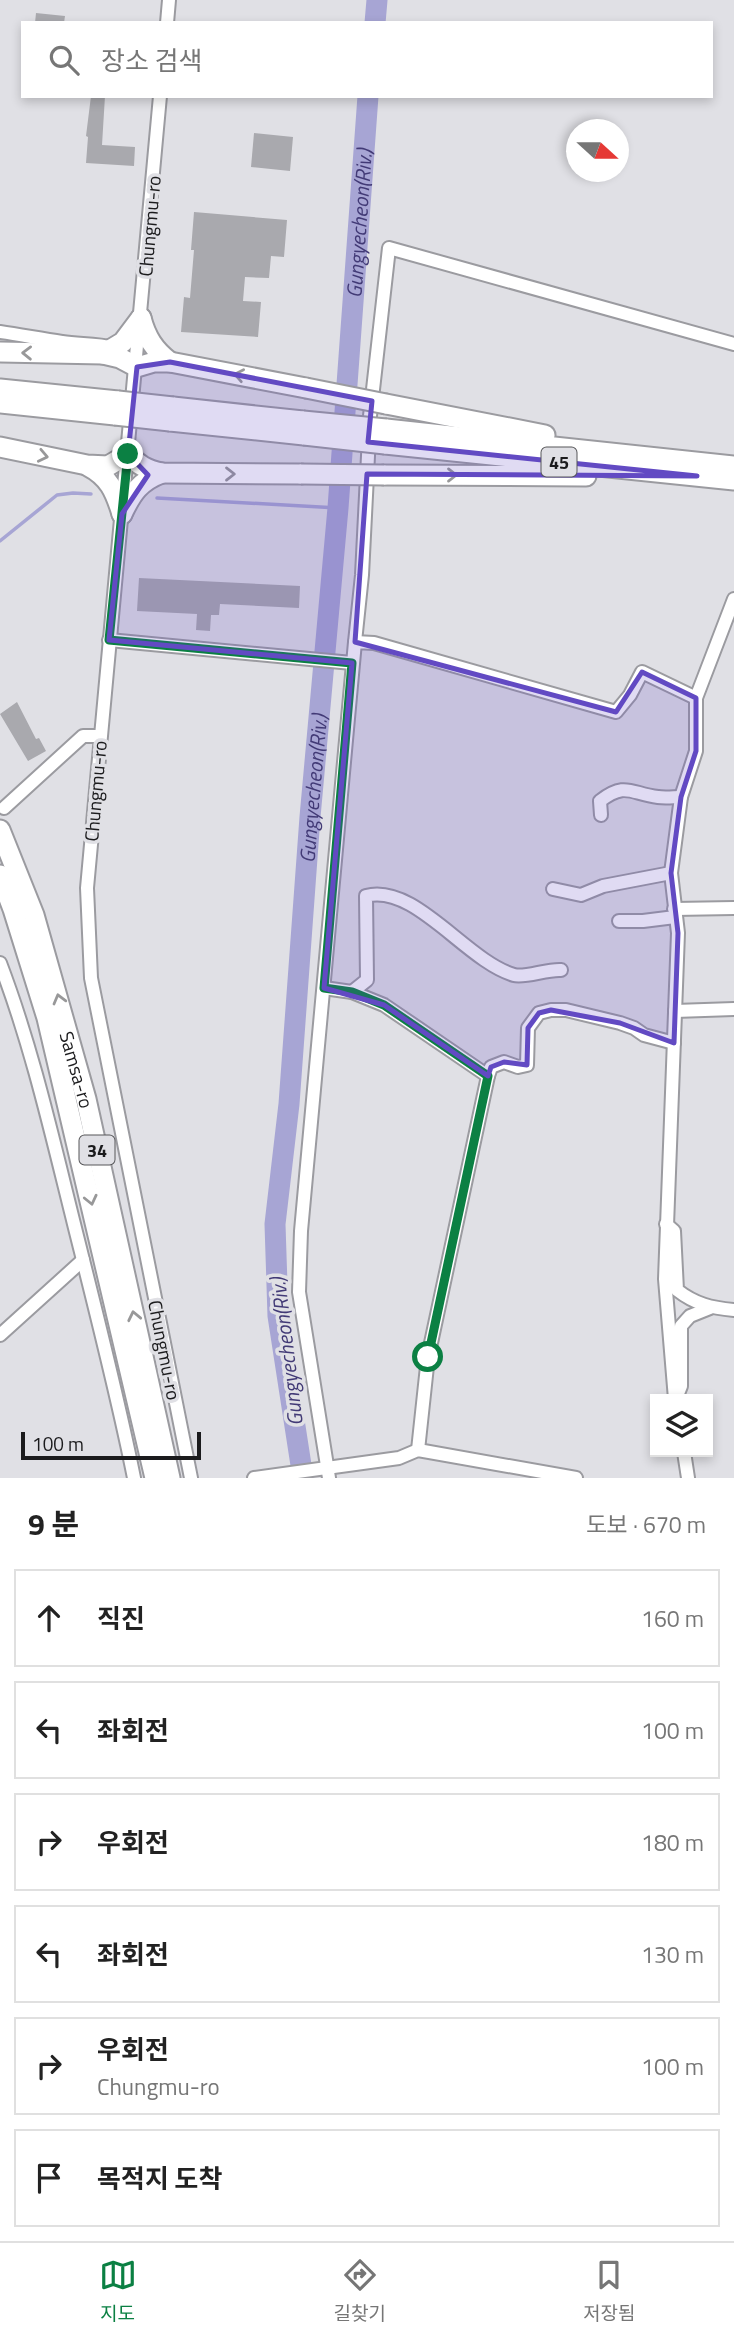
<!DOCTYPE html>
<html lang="ko">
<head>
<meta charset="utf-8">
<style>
  :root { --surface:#fff; --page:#f2f2f2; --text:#222; --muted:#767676; --line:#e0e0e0; --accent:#0b8043 }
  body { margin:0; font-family:"Titillium Web","Noto Sans KR",sans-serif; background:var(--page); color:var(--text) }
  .controls { position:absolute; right:21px; bottom:21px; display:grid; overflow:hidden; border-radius:0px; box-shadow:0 4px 10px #0003 }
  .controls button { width:63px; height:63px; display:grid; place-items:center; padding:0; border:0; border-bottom:2px solid var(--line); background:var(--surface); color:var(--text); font:35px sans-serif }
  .compass { position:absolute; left:566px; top:119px; width:63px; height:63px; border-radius:50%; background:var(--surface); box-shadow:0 4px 10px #0003; rotate:111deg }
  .scale { position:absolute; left:21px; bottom:18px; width:180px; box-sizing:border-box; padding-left:7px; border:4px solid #1b1b1d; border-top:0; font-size:19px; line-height:24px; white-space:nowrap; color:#1b1b1d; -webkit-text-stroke:5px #e0e0e5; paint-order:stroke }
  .stop { position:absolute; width:21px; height:21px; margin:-16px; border:5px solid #0b8043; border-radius:50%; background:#fff }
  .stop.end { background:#0b8043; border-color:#fff; box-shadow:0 2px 7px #0008 }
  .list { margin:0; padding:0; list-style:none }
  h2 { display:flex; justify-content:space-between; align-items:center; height:91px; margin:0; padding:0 28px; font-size:30px }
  h2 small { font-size:23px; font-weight:400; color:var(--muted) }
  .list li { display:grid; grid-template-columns:46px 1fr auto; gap:21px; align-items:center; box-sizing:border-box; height:98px; margin:0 14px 14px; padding:0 14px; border:2px solid var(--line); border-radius:0px }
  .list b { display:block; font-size:26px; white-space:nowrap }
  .list p { margin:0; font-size:23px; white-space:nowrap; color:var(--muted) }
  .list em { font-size:23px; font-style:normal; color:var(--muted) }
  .icon { flex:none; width:38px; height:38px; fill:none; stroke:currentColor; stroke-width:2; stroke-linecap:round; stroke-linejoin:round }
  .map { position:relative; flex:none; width:734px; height:1478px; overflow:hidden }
  .search { position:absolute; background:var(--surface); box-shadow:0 4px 10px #0003; left:21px; right:21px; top:21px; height:77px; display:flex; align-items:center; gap:18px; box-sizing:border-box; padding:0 24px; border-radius:0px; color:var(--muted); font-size:26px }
  .sheet { height:763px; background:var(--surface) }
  nav { display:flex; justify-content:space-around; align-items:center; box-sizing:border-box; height:98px; border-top:2px solid var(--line); background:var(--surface); font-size:19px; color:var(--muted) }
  nav a { display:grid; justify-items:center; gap:4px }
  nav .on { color:var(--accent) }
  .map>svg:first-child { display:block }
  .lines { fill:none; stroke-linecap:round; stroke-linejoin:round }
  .stream { stroke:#a7a5d4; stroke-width:3.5 }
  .river { stroke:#a7a5d4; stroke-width:21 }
  .building { fill:#a9a9ae }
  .minor-casing { stroke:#9b9ba0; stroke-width:16 }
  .highway-casing { stroke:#9b9ba0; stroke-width:23 }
  .minor { stroke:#fff; stroke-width:12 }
  .highway { stroke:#fff; stroke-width:19 }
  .highway-bridge-casing { stroke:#9b9ba0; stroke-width:23; stroke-linecap:butt }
  .highway-bridge { stroke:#fff; stroke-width:19 }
  .oneway { stroke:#989899 }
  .route { stroke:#0b8043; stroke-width:9 }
  .marked { fill:#624ac3; fill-opacity:0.2; stroke:#624ac3; stroke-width:5; stroke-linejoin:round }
  .labels { text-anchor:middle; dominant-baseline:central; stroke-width:7; stroke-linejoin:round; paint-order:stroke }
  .shield { fill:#e0e0e5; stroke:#565659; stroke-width:2 }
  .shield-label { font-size:18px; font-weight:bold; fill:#1b1b1d }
  .street-label { font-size:19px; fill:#1b1b1d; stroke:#e0e0e5 }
  .water-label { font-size:21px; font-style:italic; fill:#423a76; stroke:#e0e0e5 }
</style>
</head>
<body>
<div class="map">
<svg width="734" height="1478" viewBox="0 0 734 1478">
  <rect width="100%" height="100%" fill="#e0e0e5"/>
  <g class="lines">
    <g class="stream">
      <polyline points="157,498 338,508"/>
      <polyline points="0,541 57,495 73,493 91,494"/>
    </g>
    <g class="river">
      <polyline points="375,23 377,0"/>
      <path id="s1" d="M303,1478L278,1316L275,1224L289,1104L310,817L338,508L368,96"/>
    </g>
  </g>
  <g class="building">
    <polygon points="36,13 65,16 64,23 35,23"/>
    <polygon points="91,96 105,96 102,145 135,147 134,166 86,163 88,137 86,136"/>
    <polygon points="254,133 293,137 290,171 251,167"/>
    <polygon points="194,212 287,220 284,257 271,256 269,278 245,277 243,301 261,302 258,337 181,332 184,297 190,298 194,250 191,250"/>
    <polygon points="139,578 300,586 299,608 220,604 219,615 211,615 210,631 196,630 197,614 137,611"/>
    <polygon points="17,702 36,739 39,738 46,751 28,761 0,714"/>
  </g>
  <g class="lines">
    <g class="minor-casing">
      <g id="minor">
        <polyline points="167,23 169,0"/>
        <polyline points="160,96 87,888 91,978 191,1478"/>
        <path d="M0,332C21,335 41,339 62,342C79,345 96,343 113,348"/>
        <polyline points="109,640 352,663"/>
        <polyline points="355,642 362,575 370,416 389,248 734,344"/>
        <polyline points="4,808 83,736 100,736"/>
        <path d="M601,815L600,801C626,781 631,794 658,797C665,798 674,797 681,797"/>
        <polyline points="553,889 581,895 603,886 671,873"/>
        <polyline points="674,909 734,908"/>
        <polyline points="619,921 643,921 675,917"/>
        <path d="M0,963C32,1047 52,1136 74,1224C95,1308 117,1393 134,1478"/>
        <polyline points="324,988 352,992 384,1005 488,1076 428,1357 418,1450"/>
        <path d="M352,992L367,980L366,896C415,883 466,961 514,975C525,978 547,969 561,970"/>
        <polyline points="675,1011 734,1009"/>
        <polyline points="488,1076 491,1067 504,1062 518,1067 527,1065 528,1028 539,1013 551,1010 566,1010 620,1023 634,1028 644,1035 674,1043"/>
        <path d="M666,1224L674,1231L677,1290C695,1304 711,1308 734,1310"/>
        <polyline points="0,1335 83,1260"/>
        <polyline points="677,1396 681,1386 681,1326 690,1316 710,1308"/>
        <polyline points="675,1399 665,1279 678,933 671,873 681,797 696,751 696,698"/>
        <polyline points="684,1452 688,1478"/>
        <polyline points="254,1478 399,1458 418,1450 576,1478"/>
        <polyline points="329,1478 299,1292 301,1231 355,642 374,643 616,712 630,695 642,672 696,698 734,599"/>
      </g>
    </g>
    <g class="highway-casing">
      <g id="highway">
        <path d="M141,318C146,337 154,350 170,362"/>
        <polyline points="0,352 103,354 120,358 137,367 154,362 170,362 306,388"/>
        <polyline points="103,354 123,342 141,318"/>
        <polyline points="0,389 118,401"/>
        <polyline points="0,403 115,415"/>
        <polyline points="386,404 545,435"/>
        <polyline points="173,407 303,421"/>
        <polyline points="170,421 304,435"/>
        <polyline points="386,429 734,466"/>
        <polyline points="385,444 734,480"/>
        <path d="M0,447L87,465L108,466L128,454C138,465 147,470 162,473L301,474"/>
        <path d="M88,466C109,477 115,491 122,514"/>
        <polyline points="384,475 586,476"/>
        <path d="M122,514C132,493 140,481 162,473"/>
        <path id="s2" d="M0,830L34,915L86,1099L170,1478"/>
        <polyline points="0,875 13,909 47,1018 155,1478"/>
      </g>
    </g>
    <use href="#minor" class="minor"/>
    <use href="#highway" class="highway"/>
    <g class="highway-bridge-casing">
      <g id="highway-bridge">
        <polyline points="306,388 386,404"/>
        <polyline points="118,401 173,407"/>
        <polyline points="115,415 170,421"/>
        <polyline points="303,421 386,429"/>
        <polyline points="304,435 385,444"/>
        <polyline points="301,474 384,475"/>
      </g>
    </g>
    <use href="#highway-bridge" class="highway-bridge"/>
  </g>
  <defs><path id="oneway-chevron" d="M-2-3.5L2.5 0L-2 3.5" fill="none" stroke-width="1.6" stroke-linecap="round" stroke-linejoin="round" transform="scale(1.75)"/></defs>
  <g class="oneway">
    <use href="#oneway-chevron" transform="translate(27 353) rotate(-179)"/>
    <use href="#oneway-chevron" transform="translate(239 375) rotate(-169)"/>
    <use href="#oneway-chevron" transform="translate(43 456) rotate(12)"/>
    <use href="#oneway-chevron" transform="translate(230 474)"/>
    <use href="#oneway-chevron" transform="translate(452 475)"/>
    <use href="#oneway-chevron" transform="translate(59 999) rotate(-105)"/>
    <use href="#oneway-chevron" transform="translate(91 1200) rotate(77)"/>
    <use href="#oneway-chevron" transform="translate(134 1316) rotate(-102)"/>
  </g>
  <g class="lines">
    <polyline class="route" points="128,454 109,640 352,663 324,988 352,992 384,1005 488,1076 428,1357"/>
  </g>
  <path class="marked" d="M170,362L372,401L368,442L697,476L367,474L355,642L616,712L642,672L696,698V751L681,797L671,873L678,933L674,1043L620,1023L551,1010L539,1013L528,1028L527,1065L504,1062L491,1067L488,1076L384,1005L324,988L352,663L109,640L122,514L148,475L128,454L137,367Z"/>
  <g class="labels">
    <g class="shield">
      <rect x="541.5" y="447.5" width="35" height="29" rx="5"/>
      <rect x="79.5" y="1135.5" width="35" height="29" rx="5"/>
    </g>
    <g class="shield-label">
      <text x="559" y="462">45</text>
      <text x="97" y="1150">34</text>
    </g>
    <g class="street-label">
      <text transform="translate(149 226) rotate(-85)">Chungmu-ro</text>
      <text transform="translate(95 791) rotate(-85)">Chungmu-ro</text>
      <text stroke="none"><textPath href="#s2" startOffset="252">Samsa-ro</textPath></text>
      <text transform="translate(165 1350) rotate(79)">Chungmu-ro</text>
    </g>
    <g class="water-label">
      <text stroke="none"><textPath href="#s1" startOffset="1260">Gungyecheon(Riv.)</textPath></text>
      <text stroke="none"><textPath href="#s1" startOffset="693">Gungyecheon(Riv.)</textPath></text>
      <text transform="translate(286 1352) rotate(-97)">Gungyecheon(Riv.)</text>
    </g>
  </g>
</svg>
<div class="controls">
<button><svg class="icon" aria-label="layers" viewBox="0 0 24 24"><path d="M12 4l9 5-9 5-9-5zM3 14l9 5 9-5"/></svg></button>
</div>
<svg class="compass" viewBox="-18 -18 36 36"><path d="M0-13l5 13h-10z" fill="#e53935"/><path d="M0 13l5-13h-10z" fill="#767676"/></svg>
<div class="scale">100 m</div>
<div class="stop" style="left:428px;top:1357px"></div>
<div class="stop end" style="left:128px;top:454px"></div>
<div class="search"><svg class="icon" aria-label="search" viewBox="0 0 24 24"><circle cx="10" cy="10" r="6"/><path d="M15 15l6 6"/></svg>장소 검색</div>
</div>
<section class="sheet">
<h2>9 분<small>도보 · 670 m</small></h2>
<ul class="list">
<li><svg class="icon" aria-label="ahead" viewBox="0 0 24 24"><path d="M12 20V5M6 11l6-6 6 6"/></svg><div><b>직진</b></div><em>160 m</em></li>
<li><svg class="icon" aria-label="left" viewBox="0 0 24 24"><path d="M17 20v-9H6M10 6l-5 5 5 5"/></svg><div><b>좌회전</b></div><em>100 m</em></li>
<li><svg class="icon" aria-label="right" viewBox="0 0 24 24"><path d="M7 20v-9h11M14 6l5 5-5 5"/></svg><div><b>우회전</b></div><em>180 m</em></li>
<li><svg class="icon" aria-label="left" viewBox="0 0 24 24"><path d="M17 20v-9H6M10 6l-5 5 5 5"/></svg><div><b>좌회전</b></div><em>130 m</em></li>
<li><svg class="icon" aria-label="right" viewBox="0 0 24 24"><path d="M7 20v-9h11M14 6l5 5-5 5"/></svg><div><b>우회전</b><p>Chungmu-ro</p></div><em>100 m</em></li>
<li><svg class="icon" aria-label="arrive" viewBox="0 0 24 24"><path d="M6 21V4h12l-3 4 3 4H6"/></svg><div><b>목적지 도착</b></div></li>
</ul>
</section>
<nav>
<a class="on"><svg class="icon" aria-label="map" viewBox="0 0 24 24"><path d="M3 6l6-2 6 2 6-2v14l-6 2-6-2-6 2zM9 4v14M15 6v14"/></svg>지도</a>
<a><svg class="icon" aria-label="directions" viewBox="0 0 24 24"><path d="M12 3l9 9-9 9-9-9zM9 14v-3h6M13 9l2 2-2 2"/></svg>길찾기</a>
<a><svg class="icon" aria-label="saved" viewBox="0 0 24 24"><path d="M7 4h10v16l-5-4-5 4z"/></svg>저장됨</a>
</nav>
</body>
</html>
